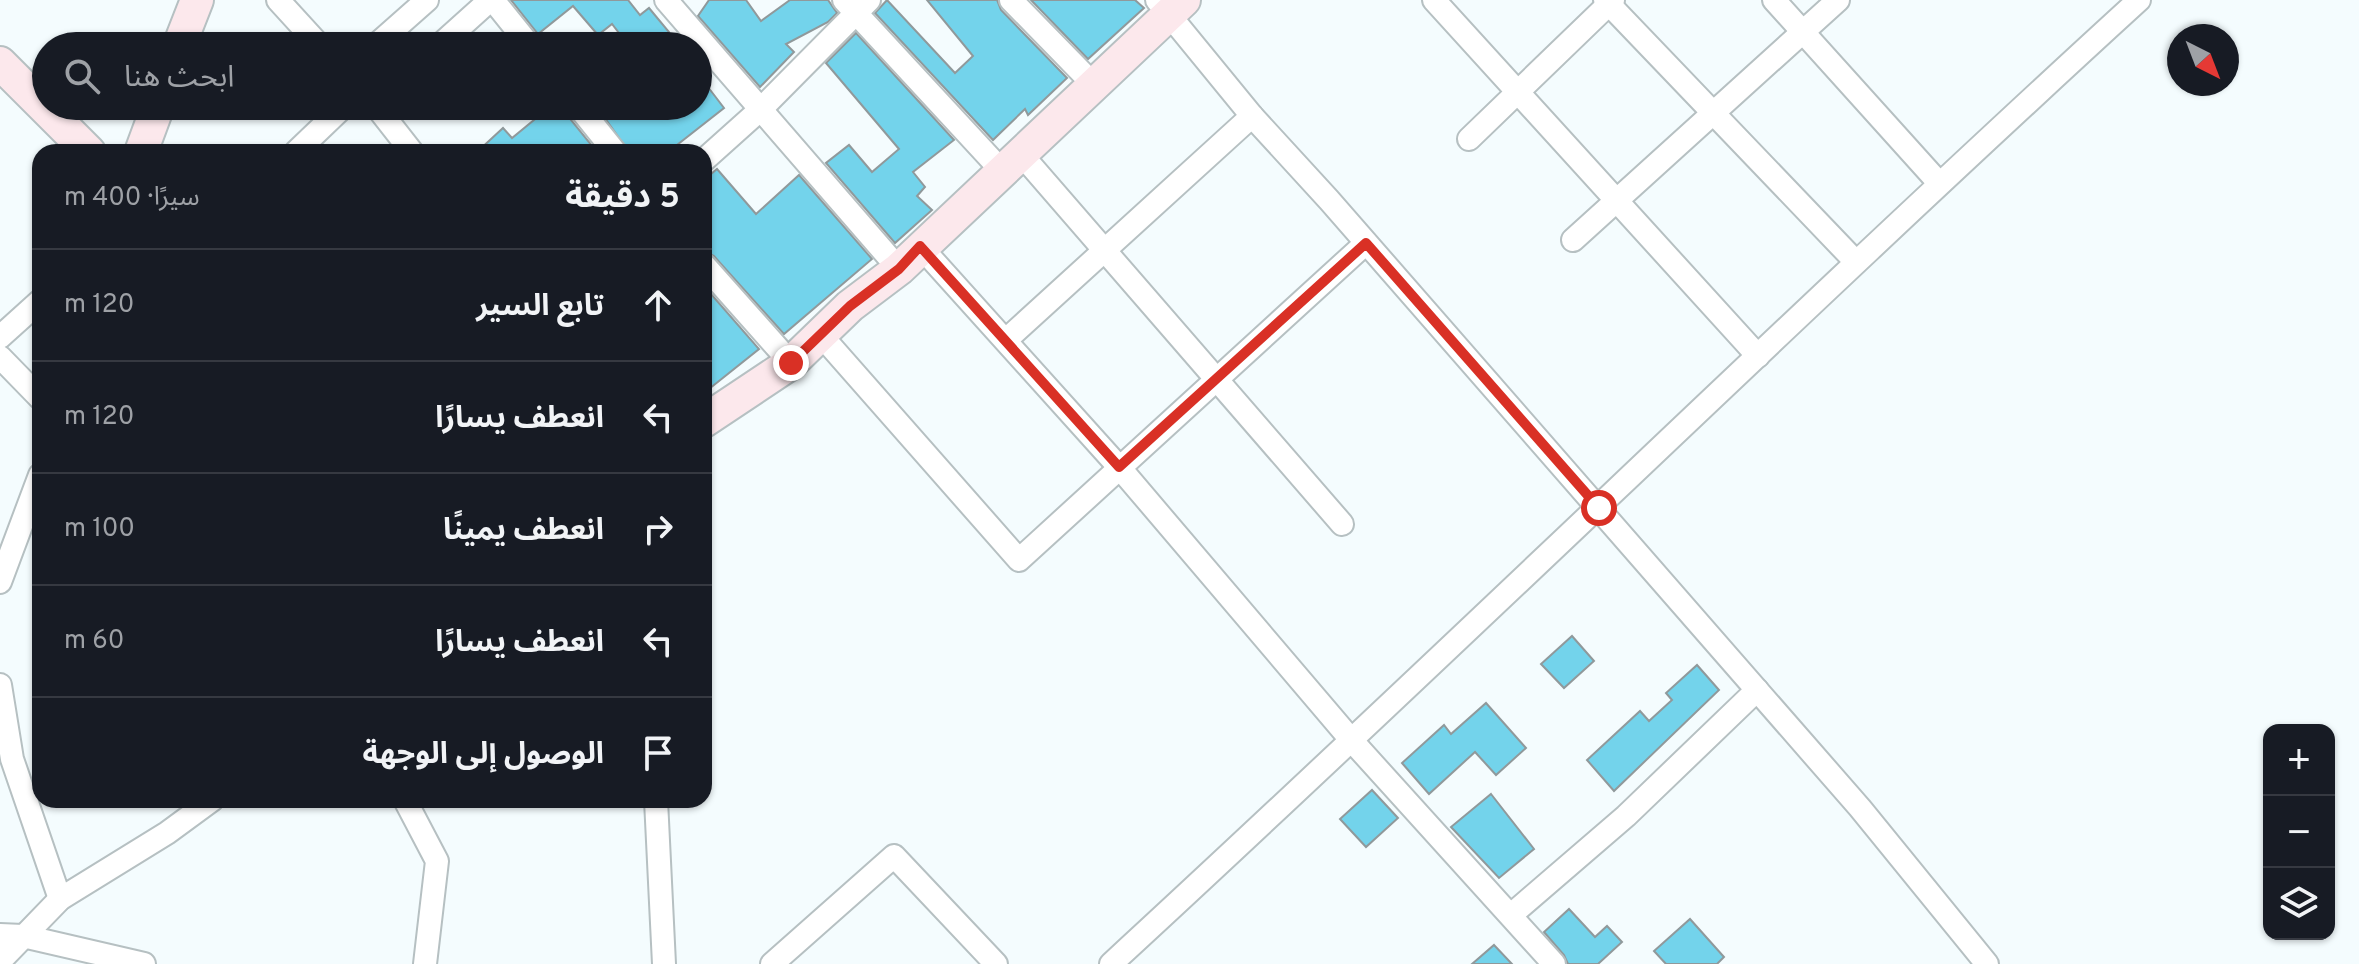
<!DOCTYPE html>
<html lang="ar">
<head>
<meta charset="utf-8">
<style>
  :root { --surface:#171b24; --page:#20242c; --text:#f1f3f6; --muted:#9ea1a6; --line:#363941 }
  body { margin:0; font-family:Overpass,"Noto Sans Arabic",sans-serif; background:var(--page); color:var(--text); direction:rtl }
  .controls { position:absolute; right:24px; bottom:24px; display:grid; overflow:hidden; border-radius:16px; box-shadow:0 2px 6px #0004 }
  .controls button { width:72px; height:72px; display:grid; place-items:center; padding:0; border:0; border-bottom:2px solid var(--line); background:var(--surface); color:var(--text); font:40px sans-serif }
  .compass { position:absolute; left:2167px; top:24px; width:72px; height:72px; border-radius:50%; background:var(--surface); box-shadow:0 2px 6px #0004; rotate:138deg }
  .stop { position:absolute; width:24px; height:24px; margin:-18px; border:6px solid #d93025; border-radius:50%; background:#fff }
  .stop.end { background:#d93025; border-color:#fff; box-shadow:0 2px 8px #0008 }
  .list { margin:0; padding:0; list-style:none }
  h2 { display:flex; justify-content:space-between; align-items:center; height:104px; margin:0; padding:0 32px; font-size:34px }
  h2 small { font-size:26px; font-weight:400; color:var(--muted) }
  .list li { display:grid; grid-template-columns:52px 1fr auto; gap:24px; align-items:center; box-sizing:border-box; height:112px; padding:0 32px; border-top:2px solid var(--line) }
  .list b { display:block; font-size:30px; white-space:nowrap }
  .list em { font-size:26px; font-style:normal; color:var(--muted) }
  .icon { flex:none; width:44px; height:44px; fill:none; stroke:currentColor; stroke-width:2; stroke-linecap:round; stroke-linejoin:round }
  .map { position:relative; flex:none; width:2359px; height:964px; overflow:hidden; direction:ltr }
  .search { position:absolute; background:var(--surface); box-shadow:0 2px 6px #0004; left:32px; top:32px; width:680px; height:88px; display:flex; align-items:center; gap:20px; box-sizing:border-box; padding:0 28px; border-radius:44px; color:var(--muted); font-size:30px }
  .panel { position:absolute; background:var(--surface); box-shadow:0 2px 6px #0004; left:32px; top:144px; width:680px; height:664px; border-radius:24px; direction:rtl }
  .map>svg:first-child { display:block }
  .building { fill:#73d3eb; stroke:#90999b; stroke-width:2 }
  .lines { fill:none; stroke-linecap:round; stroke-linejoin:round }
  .street-casing { stroke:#b6c0c2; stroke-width:26 }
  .secondary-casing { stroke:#b6c0c2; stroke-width:36 }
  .street { stroke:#fff; stroke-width:22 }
  .secondary { stroke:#fce8ec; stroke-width:32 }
  .route { stroke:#d93025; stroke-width:10 }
</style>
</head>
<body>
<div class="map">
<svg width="2359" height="964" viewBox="0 0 2359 964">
  <rect width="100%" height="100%" fill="#f4fcfe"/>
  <g class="building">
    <polygon points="511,0 628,0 640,15 649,8 669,32 651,46 629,46 612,24 598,35 573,6 538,34"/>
    <polygon points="709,0 746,0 761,21 790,0 828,0 837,13 828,22 786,44 794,52 760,87 698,16"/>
    <polygon points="887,0 955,73 973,56 927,0 997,0 1001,10 1067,78 1028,115 1025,109 993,140 875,13"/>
    <polygon points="1031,0 1135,0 1144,8 1088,59"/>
    <polygon points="856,33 954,140 913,172 925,187 917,196 932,210 895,243 826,163 849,145 872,172 899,149 826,63"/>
    <polygon points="698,74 724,108 668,152 629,152 602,114 611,106 698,106"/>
    <polygon points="551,106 564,106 567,115 597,152 477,152 503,128 512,138"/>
    <polygon points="717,169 756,214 799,175 872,259 784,334 714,256 704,251 704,180"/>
    <polygon points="704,286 759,349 704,393"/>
    <polygon points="1572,636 1594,661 1564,688 1541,664"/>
    <polygon points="1697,665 1719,690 1614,791 1587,760 1640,711 1649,721 1672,700 1666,693"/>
    <polygon points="1486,703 1526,748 1496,775 1475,752 1429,794 1402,763 1444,725 1451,734"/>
    <polygon points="1372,790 1398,818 1366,847 1340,819"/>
    <polygon points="1491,794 1534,849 1499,878 1451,827"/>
    <polygon points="1569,909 1595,937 1607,926 1622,942 1598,964 1568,964 1564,955 1544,932"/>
    <polygon points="1690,919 1724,957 1717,964 1666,964 1654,951"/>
    <polygon points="1494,945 1512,964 1472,964"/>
  </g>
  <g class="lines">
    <g class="street-casing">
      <g id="street">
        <polyline points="278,0 320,46"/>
        <polyline points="493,0 530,46"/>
        <polyline points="666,0 899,269"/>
        <polyline points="844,0 1002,171"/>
        <polyline points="1011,0 1094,85"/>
        <polyline points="1157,0 1252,116 1329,200 1860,808 1987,964"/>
        <polyline points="1434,0 1758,356"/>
        <polyline points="1605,0 1856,262"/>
        <polyline points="1774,0 1939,183"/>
        <polyline points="375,46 427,0"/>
        <polyline points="439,46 490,0"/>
        <polyline points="376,106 412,152"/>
        <polyline points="578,106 615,152"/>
        <polyline points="1469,139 1613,0"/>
        <polyline points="296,152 344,106"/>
        <polyline points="1021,154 1342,524"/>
        <polyline points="704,160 761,109 869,0"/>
        <polyline points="1573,240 1838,0"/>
        <polyline points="920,246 1119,467 1353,742 1554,964"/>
        <polyline points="704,265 791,363"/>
        <polyline points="820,334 1019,560 1366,243"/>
        <polyline points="0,337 40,301"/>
        <polyline points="1006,340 1252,116"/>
        <polyline points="0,357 40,398"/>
        <polyline points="0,582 40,475"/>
        <polyline points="0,685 12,759 60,899"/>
        <polyline points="405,800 437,861 425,964"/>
        <polyline points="656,800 664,964"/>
        <polyline points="1511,915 1626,816 1757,690"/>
        <polyline points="0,935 23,936 144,964"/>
        <polyline points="0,961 60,899 167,833 212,800"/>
        <polyline points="772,964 894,856 996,964"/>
        <path d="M1111,964C1457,646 1792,317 2139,0"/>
      </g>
    </g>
    <g class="secondary-casing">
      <g id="secondary">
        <polyline points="179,46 197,0"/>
        <polyline points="0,63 89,152"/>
        <polyline points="141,152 158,106"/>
        <polyline points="704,421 791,363 850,306 899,269 1184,0"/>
      </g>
    </g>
    <use href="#street" class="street"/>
    <use href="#secondary" class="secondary"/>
  </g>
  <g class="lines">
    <polyline class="route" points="791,363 850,306 899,269 920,246 1119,467 1366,243 1599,508"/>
  </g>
</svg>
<div class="controls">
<button>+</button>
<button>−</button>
<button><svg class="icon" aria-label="layers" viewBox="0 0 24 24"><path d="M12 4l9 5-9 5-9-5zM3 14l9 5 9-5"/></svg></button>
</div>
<svg class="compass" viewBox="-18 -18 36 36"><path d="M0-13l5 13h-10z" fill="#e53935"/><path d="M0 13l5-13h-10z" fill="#9ea1a6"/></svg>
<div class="stop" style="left:1599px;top:508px"></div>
<div class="stop end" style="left:791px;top:363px"></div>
<div class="search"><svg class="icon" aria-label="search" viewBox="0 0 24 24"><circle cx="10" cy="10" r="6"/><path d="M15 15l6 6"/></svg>ابحث هنا</div>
<section class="panel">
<h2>5 دقيقة<small>سيرًا · 400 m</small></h2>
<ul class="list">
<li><svg class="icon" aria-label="ahead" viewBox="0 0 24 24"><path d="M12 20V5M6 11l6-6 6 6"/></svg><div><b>تابع السير</b></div><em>120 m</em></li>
<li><svg class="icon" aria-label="left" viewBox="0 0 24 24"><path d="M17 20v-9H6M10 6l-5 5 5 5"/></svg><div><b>انعطف يسارًا</b></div><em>120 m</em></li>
<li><svg class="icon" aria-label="right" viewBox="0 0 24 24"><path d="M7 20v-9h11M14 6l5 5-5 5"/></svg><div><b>انعطف يمينًا</b></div><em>100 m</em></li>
<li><svg class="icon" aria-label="left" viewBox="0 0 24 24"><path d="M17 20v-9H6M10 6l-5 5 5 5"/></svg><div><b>انعطف يسارًا</b></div><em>60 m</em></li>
<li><svg class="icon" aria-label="arrive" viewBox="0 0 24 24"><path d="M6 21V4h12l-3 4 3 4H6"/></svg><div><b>الوصول إلى الوجهة</b></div></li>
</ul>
</section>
</div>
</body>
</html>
